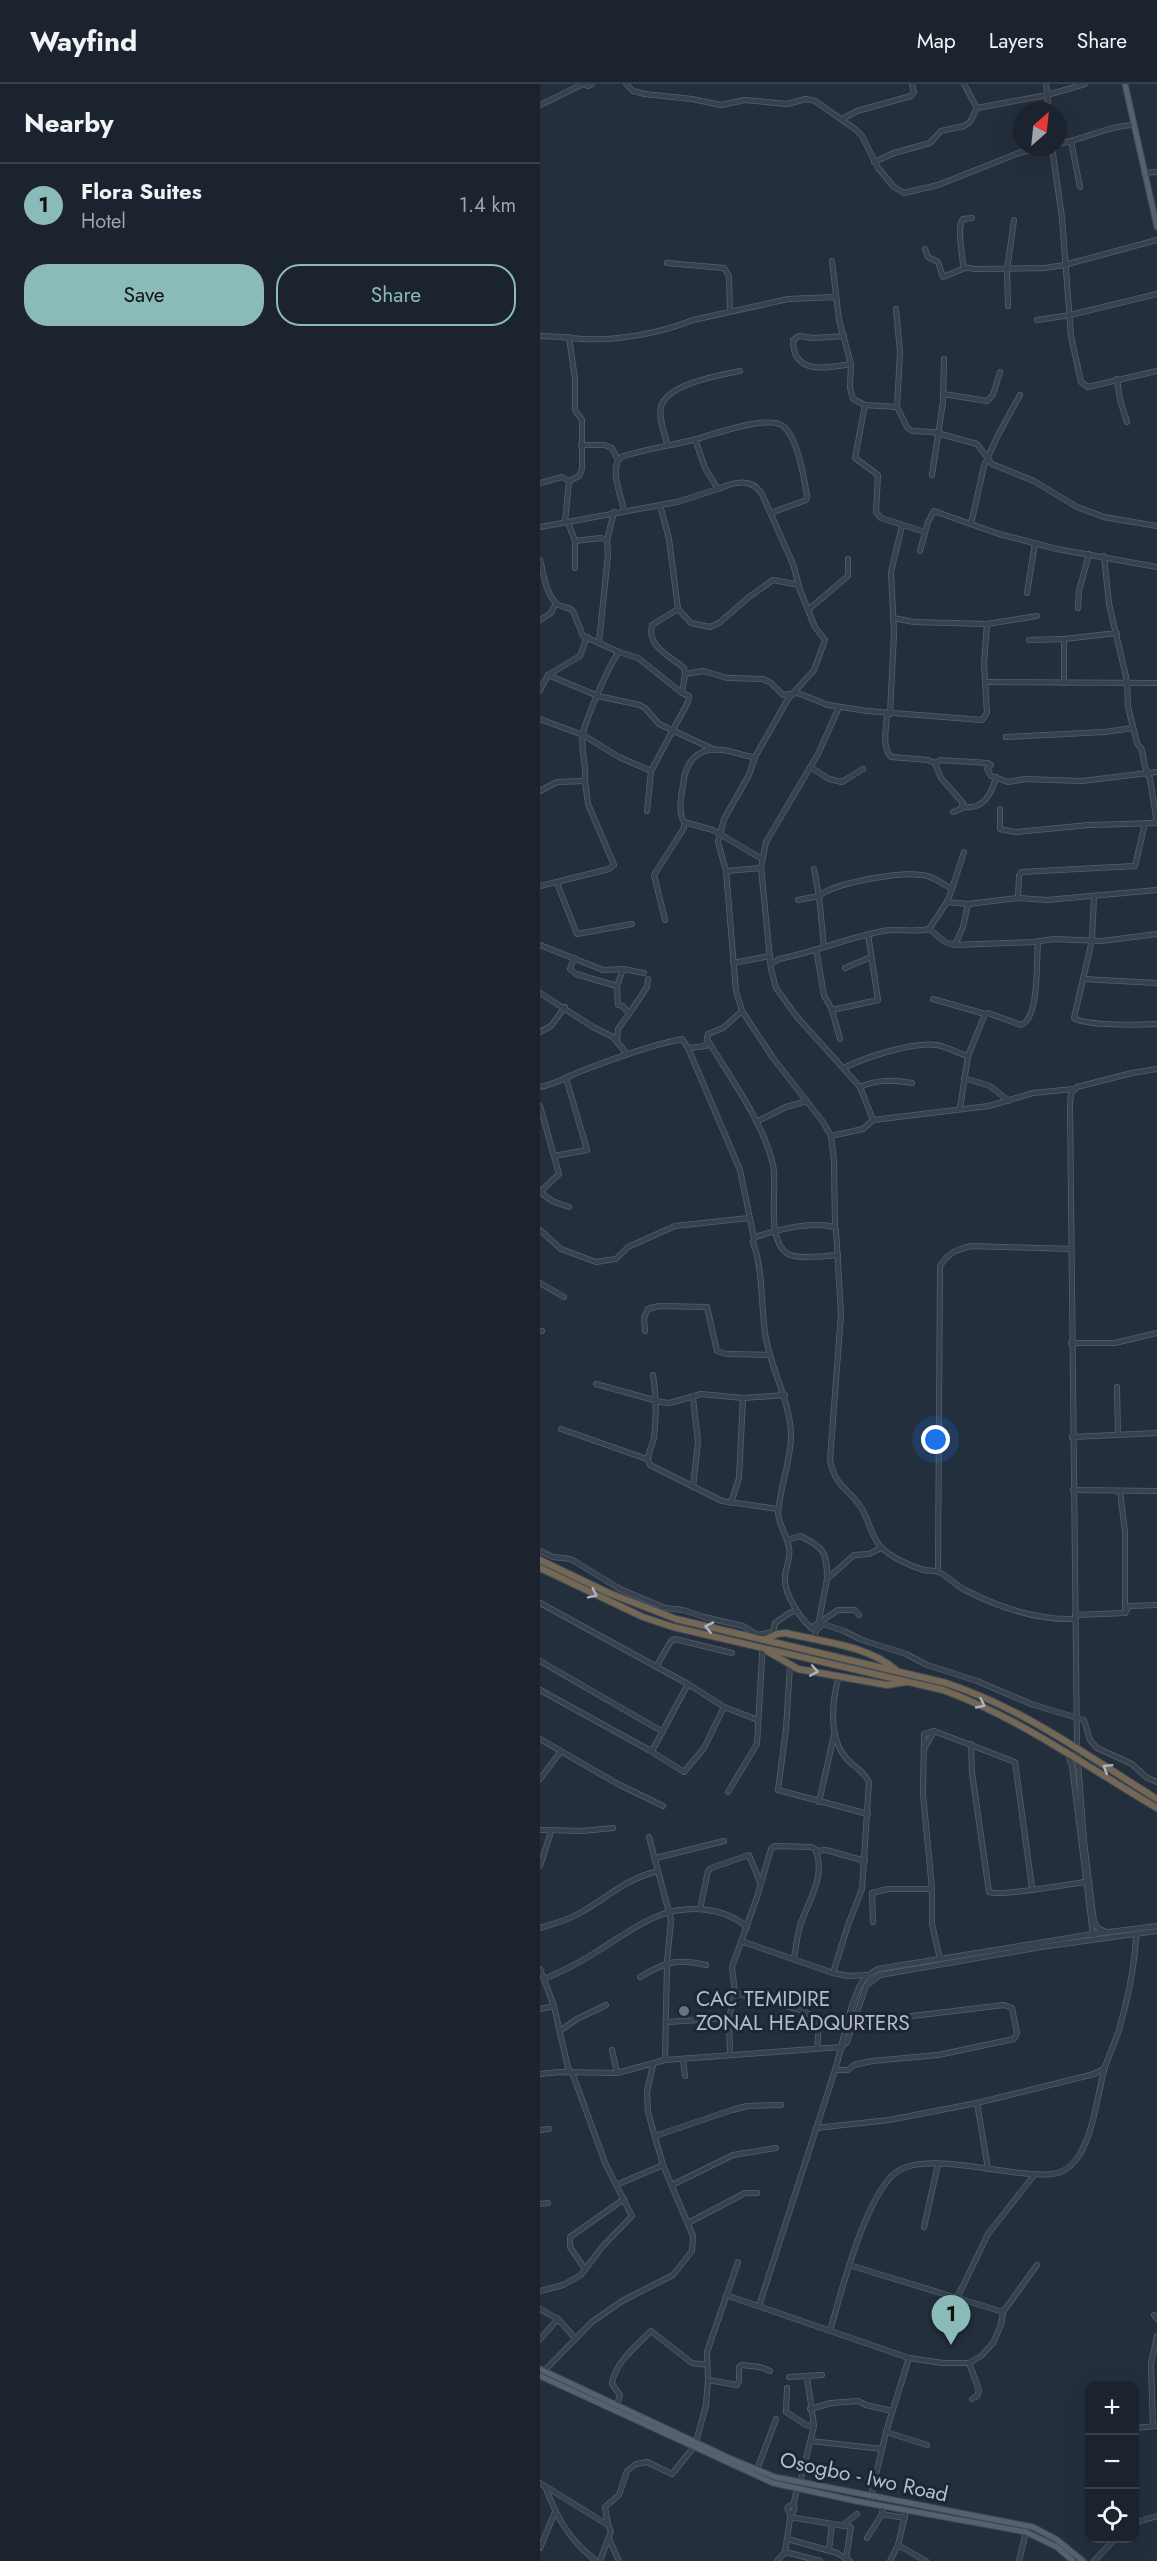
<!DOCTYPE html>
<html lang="en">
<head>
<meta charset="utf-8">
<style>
  :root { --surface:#1b232e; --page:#282f3a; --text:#f1f3f6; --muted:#a0a4aa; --line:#39404a; --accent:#8bbbb9 }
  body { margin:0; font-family:Jost,sans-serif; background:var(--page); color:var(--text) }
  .controls { position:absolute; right:18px; bottom:18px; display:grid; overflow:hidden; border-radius:12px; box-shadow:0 6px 24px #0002 }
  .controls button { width:54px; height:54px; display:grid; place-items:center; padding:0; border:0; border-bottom:2px solid var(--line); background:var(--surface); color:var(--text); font:30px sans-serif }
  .compass { position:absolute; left:473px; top:18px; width:54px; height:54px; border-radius:50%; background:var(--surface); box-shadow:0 6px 24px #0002; rotate:27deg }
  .you { position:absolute; left:396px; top:1356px; width:21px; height:21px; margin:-15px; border:4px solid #fff; border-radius:50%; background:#1a73e8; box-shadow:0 0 0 9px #1a73e833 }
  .badge { display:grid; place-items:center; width:39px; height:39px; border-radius:50%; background:var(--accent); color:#111; font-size:20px; font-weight:700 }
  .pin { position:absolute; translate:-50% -50px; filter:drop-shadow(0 2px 3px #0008) }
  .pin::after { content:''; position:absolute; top:32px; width:21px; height:18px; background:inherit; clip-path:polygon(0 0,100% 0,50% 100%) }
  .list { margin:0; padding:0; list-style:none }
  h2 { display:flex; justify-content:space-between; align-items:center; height:78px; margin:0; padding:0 24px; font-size:26px }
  h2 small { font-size:20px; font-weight:400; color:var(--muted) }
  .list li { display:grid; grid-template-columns:39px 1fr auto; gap:18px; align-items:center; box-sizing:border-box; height:84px; padding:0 24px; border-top:2px solid var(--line) }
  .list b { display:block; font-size:22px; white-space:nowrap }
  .list p { margin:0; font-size:20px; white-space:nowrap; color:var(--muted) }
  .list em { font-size:20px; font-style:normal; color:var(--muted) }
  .actions { display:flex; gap:12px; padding:18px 24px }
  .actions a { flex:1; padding:14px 0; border:2px solid var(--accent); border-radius:24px; text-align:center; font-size:21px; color:var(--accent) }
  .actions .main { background:var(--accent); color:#111 }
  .icon { flex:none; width:33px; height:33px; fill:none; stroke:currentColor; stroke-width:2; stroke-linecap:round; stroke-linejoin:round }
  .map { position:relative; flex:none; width:617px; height:2477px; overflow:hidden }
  header { display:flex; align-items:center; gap:36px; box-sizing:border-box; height:84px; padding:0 30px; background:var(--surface); border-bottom:2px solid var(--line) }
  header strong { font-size:28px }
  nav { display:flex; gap:33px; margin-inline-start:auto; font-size:21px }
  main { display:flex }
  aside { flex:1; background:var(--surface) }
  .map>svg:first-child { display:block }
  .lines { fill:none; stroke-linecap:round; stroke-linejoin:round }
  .minor-casing { stroke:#565f6c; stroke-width:6 }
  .major-casing { stroke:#414a57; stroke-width:7 }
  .highway-casing { stroke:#434c59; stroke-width:8 }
  .minor { stroke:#38414e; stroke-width:4.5 }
  .major { stroke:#56606e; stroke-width:5 }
  .highway { stroke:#746855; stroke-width:6 }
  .oneway { stroke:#aeb4bd }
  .worship-dot { fill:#6b7280; stroke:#1d2633; stroke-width:2 }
  .labels { text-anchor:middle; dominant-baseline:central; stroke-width:6; stroke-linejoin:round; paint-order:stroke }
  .poi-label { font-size:21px; fill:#b4bcc9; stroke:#1d2633; text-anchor:start }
  .street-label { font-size:21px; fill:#b4bcc9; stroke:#1d2633 }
</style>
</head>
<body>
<header>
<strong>Wayfind</strong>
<nav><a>Map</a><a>Layers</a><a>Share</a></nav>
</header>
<main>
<aside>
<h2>Nearby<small></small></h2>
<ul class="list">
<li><span class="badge">1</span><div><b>Flora Suites</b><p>Hotel</p></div><em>1.4 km</em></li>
</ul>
<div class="actions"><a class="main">Save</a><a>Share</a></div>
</aside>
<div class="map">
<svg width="617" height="2477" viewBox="0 0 617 2477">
  <rect width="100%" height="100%" fill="#242f3e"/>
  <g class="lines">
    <g class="minor-casing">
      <g id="minor">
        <polyline points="44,0 48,2 52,0"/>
        <polyline points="86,0 93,7 105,10 152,15 181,21 205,16 247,20 266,15 275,17 315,45 322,52 338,84 354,103 364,109 398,101 479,69 501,63"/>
        <polyline points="506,0 509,27"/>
        <polyline points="0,21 43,0"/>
        <polyline points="437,24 507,11 545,0"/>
        <polyline points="302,35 317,27 371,12 374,8 372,0"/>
        <polyline points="531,57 540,103"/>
        <path d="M518,60C544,55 568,42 594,41"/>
        <polyline points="512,63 522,134 531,252 541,298 548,303 617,287"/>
        <polyline points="334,78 354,69 390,59 401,47 424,42 430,38 437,24 424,0"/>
        <polyline points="604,89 617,88"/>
        <path d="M432,134L423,135C416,143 423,170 423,183L435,185L505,184L524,181L617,156"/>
        <polyline points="385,165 388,173 398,178 403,193 425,184"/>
        <polyline points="292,177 299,236 311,280 310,304 313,315 325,321 357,323 367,343 372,347 393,348 437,360 452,380 494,397 537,423 564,433 617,442"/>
        <polyline points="127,179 184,184 189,192 190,227"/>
        <polyline points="468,222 467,186 474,136"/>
        <polyline points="356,225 360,268 357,323"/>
        <polyline points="497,236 530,231 617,210"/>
        <path d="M0,252C14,252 28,254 42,255C79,257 120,249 153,236L248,215L296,213"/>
        <path d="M304,252L273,254L259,252L253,256C253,292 287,284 311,280"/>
        <polyline points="577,295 580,316 587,338"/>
        <polyline points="403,310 447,317 453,311 460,288"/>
        <polyline points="325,321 315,374 338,391 336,428 341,434 385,448"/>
        <path d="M155,355L165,384L178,405C194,398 211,393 222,410L253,480L260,506L275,543L285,556L274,586L248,615L215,673C204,673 194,667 183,666C157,662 145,679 143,701C141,712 138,728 144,738L173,746L222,775"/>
        <path d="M127,360C125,350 118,334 121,323C126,300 180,291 200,287"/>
        <polyline points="41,361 64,361 72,364 78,376"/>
        <polyline points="392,391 403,318 404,275"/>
        <polyline points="29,397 39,392 42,385 42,336 35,326 35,295 29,253"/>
        <polyline points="0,399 22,393 29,397 25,438"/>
        <polyline points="120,421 129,455 138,525 151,539 170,543 179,539 209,513 233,496 259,501"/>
        <path d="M84,426C81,412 69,384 81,373C105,365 129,362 153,356C172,351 228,330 243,342C258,354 264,394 267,412L266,416L231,429"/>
        <polyline points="28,438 35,457"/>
        <polyline points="431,440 444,382 458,351 480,311"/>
        <polyline points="0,443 137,418 178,405"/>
        <polyline points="380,467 388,438 394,427 459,450 517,465 617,483"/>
        <polyline points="564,472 569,520 587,597 588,623 597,659 602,666 605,683 610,695 617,739"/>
        <path d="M0,476C4,490 5,508 16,519C20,524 28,522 33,527L43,552L79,568"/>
        <polyline points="35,484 35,457 61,454 67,456"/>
        <polyline points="487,509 495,459"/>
        <polyline points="538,524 539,507 549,470"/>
        <path d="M138,525L112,541C106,562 130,572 144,584L145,590"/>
        <polyline points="269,525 308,492 308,475"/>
        <polyline points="353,534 374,538 447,540 497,532"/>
        <polyline points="0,536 11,529 16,519"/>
        <polyline points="489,556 524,555"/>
        <polyline points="59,558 68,471 67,456 74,428"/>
        <polyline points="8,591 58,612 100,621 106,625 119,640 175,666"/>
        <polyline points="446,598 617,599"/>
        <polyline points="524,599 524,555 577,549"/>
        <polyline points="0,606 8,591 40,572 47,553"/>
        <path d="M299,623L278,670L226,758L221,784L231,885L236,904L257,933L303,984C325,974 372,957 397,961C407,963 418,969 428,972"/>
        <path d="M347,629C347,643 341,662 351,673L388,676L395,679L400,676L448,679L451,681L447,685L451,692L468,698L485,695L542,697L617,688"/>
        <polyline points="350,630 354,549 351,488 362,442"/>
        <polyline points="0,635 43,651 79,673 111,687"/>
        <polyline points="466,653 565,648 593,644"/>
        <polyline points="215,673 209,691 184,735 178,758 186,787 196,907 202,927 233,974 283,1038 291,1052 294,1077 295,1143"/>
        <polyline points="395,679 401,694 423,719 421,725 413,728"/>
        <polyline points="270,683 289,695 302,698 323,685"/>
        <path d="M0,707L17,698L45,697C47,682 40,666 43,650C46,635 69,580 79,568L98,574L142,609L145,590L164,587L187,594L223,595L231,599L243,611L258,609L288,621L327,627L442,636L447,629L444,580L447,540"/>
        <path d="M423,723C444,726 452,709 456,693"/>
        <polyline points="460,725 460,745 475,748 549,741 617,739"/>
        <polyline points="107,727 111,687 148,618 149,612 142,609"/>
        <polyline points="186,787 221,784"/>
        <polyline points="17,799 37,850 92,840"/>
        <polyline points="0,802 69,785 74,781 48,720 45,697"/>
        <polyline points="412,805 424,768"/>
        <path d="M554,812L552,856L534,934C545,942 601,941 617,940"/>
        <polyline points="478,814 479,792 481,788 595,782 605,739"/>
        <polyline points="258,816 279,812 274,785"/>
        <polyline points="428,820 423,843 415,861 493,858 514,855 562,857 617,850"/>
        <polyline points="125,836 114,791 144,744 144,738"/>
        <polyline points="389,845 405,858 415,861"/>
        <polyline points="0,861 63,886 83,885 104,889"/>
        <path d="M284,863L279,812C296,798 366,786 387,792C396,794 404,801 412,805L407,818"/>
        <polyline points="276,865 284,911 292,926 300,955"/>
        <polyline points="34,874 30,885 36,890 77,902"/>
        <polyline points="193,879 230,872"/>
        <path d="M231,880L239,875C274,868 307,854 343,847C358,844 374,849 389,845L407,818L428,820L478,814L507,816L617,806"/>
        <polyline points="305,884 331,873"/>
        <polyline points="543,895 617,899"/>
        <polyline points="0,909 53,943 73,953 87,970"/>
        <polyline points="393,915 445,930"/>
        <polyline points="292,926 338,916 328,850"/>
        <polyline points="89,930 107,903 108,895"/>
        <polyline points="0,948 11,942 25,923"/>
        <path d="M167,955C189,992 224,1039 233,1081C238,1105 225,1155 248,1170C255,1175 288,1172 298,1171"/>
        <polyline points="77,957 78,945 89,930 83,922 78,921 77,902 83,885"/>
        <polyline points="148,964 200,1086 214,1154"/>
        <polyline points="424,994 450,1002 469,1017"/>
        <path d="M0,1003C16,1000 28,992 44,986C76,974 108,962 142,955L148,964L166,962L168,950L183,944L202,927"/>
        <path d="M320,1003C338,995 352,996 372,999"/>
        <polyline points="0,1022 19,1090 0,1108"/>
        <path d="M420,1024L428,972L445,930L448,929L481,941C500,934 496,876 498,858"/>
        <polyline points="333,1036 449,1022 493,1009 534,1005"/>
        <polyline points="216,1038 246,1023 267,1017"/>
        <polyline points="291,1052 323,1045 333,1036 320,1003 303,984"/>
        <polyline points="14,1072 47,1066 26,994"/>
        <polyline points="0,1108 12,1117 29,1123"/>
        <polyline points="0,1146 21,1165 56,1178 76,1175 88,1163 135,1142 209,1134"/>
        <polyline points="0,1199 24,1213"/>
        <polyline points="0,1247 2,1247"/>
        <polyline points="105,1247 104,1234 108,1225 119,1222 167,1223 177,1267 187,1270 230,1271"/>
        <polyline points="531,1259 575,1259 617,1249"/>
        <path d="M113,1291C117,1313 116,1332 114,1354C112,1364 105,1372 110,1381L182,1417L238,1425"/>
        <polyline points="56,1300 121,1318 130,1319 161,1310 203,1314 245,1311"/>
        <polyline points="577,1303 578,1350"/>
        <polyline points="153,1314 158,1358 153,1403"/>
        <polyline points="21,1345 107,1375"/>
        <polyline points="532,1353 617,1349"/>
        <polyline points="533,1406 617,1407"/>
        <polyline points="580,1407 585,1448 585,1529 589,1522 617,1521"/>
        <polyline points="191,1419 199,1394 203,1314"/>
        <path d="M247,1456L260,1452C285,1464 287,1468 287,1495"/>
        <polyline points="0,1467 13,1473 31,1475 80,1505 125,1524 143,1526 164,1533 203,1542 218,1551 233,1548 235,1539 251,1528 257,1527"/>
        <path d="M398,1488L400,1182C408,1169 417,1165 432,1162L531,1165"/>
        <polyline points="0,1519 148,1600 184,1623 218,1636"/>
        <polyline points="535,1531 585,1529"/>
        <polyline points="279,1537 287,1495 314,1471 329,1470 341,1464"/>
        <polyline points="271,1544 298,1526 315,1526 319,1531"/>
        <polyline points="276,1547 283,1540 304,1547 322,1556 366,1570 387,1581 437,1597 491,1620 544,1636 550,1656 557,1664 592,1680 606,1693 617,1698"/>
        <path d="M273,1556L276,1547C262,1539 243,1509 245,1492C246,1483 251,1473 249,1464C247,1451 239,1442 238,1429C240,1403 251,1377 251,1351C250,1315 230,1285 225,1249C221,1219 223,1187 213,1158L214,1154L218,1152C242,1145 270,1137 295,1143L296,1146L301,1230L290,1376C296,1406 309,1403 322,1425C329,1437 331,1451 340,1462C350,1473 370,1482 384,1486C388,1487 394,1486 398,1488C407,1491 415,1501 425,1506C458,1523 497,1536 535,1535"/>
        <polyline points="0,1577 123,1648"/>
        <polyline points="250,1581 246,1645 238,1706 328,1730"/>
        <polyline points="116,1583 131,1557 135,1555 192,1569"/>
        <polyline points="0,1606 109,1666 144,1688 164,1664 184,1623"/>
        <polyline points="0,1655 76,1699 123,1722"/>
        <path d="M431,1660L432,1689L449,1808C459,1813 529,1800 545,1798"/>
        <polyline points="384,1665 394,1647"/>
        <polyline points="109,1666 113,1665 148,1600"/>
        <polyline points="528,1670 532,1682 553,1851"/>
        <polyline points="0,1695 21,1667"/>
        <polyline points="188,1708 217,1660 223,1556"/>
        <polyline points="279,1718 294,1651"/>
        <polyline points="0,1746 9,1746 10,1751 0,1782"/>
        <polyline points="9,1746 42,1747 73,1744"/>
        <polyline points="109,1753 131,1836 127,1878 125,1976"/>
        <polyline points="276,1767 286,1766 325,1777"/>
        <polyline points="116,1774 184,1757"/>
        <polyline points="160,1825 168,1787 171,1784 209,1771 220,1798"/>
        <polyline points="333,1838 332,1809 348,1805 392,1805"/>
        <path d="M0,1844C13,1840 28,1836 40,1829C66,1814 88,1794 118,1787"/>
        <polyline points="566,1848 559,1845 554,1838 544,1757 537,1665 530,1020 531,1009 537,1003 592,989 617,985"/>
        <polyline points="201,1857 293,1889 308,1892 327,1891"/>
        <polyline points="400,1875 392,1840 392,1805 383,1710 384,1650 394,1647 475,1678 492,1804"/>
        <polyline points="0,1885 14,1922 28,1984 33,1991 66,2081 92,2132 62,2163 41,2191 23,2201 0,2207"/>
        <path d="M293,1889L308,1841L322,1805L329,1698C324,1687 314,1683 306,1674C288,1653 292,1616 299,1592"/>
        <path d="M100,1893C126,1878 135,1874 166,1881"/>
        <path d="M4,1895C21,1888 37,1880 53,1870C94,1845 123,1817 174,1827C187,1830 197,1834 207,1843"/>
        <path d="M195,1909C210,1914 271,1924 276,1936C280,1944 278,1956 277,1964"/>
        <polyline points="0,1925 14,1922"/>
        <polyline points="128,1938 189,1934"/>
        <polyline points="21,1946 37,1935 66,1921"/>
        <polyline points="303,1961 307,1958 326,1902 340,1891 501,1863 617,1847"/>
        <polyline points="72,1966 77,1989"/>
        <path d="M190,1970L189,1934L195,1909L192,1883L217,1813L231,1765L235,1762L271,1763L275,1765C287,1791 268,1817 260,1842C257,1852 256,1864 254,1874"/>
        <polyline points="143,1975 145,1992"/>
        <polyline points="295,1986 308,1986 314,1981 332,1977 398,1971 474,1955 477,1949 472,1924 464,1921 314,1939"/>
        <polyline points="0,1990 19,1988 77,1989 125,1976 302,1963"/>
        <polyline points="437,2019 448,2085"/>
        <polyline points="276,2044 349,2036 437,2019 554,1990 565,1984"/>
        <polyline points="0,2046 9,2045"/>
        <polyline points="115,2052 192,2026 207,2022 241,2021"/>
        <polyline points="76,2101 123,2081"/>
        <polyline points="132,2101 193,2071 236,2064"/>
        <polyline points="0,2120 8,2119"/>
        <polyline points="148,2139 205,2109 217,2109"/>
        <polyline points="384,2143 398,2080"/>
        <polyline points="309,2181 463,2228"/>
        <polyline points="45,2185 30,2163 30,2153 84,2115"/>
        <polyline points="186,2211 369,2274 403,2279 429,2279 441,2272 453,2259 461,2241 463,2228 497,2181"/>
        <polyline points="417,2214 448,2150 495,2090"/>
        <path d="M219,2222L295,1986C302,1965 311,1908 326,1893C329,1890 334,1888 338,1885L553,1850L617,1842"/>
        <polyline points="0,2225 18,2235 35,2254"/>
        <polyline points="614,2231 617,2235"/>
        <path d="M290,2247C301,2208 325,2114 355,2089C385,2064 473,2095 512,2090C524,2089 534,2080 540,2070C555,2043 557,2012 565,1983C569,1971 574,1960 578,1949C587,1918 595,1883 596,1851"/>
        <polyline points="0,2255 18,2235"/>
        <polyline points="429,2279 439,2306 437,2312 432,2315"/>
        <polyline points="4,2287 52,2238 82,2217 133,2191 152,2167 153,2152 123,2081 108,2028 107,2008 113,1981"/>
        <polyline points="249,2293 282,2291"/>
        <polyline points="168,2296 197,2301 199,2297 199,2283 202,2281 220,2283 230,2287"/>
        <polyline points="247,2304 246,2328 266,2341 274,2342"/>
        <path d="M77,2321L80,2311L72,2300C74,2280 97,2261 111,2247L152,2279L167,2281"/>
        <polyline points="270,2325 291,2319 318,2317 326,2321 352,2327"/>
        <polyline points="613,2342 611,2280 617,2252"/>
        <polyline points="594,2344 617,2342"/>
        <polyline points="346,2348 387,2361"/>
        <polyline points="271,2357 342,2365"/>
        <polyline points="156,2358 166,2321 168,2296 167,2268 198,2178"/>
        <polyline points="217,2386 236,2335"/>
        <polyline points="0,2399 68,2441"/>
        <polyline points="260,2399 274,2342 267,2293"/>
        <path d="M5,2402C16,2432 29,2456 55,2476"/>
        <polyline points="329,2420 346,2348 369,2274"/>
        <circle cx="251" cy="2425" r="3.5"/>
        <polyline points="253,2422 257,2405"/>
        <polyline points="342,2430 365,2434"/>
        <polyline points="250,2433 311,2443 306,2475"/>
        <polyline points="594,2439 617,2432"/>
        <polyline points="303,2441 317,2430"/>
        <polyline points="327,2454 342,2430 343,2422"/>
        <polyline points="69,2455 79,2477"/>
        <polyline points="248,2455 297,2469 310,2477"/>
        <polyline points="358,2461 386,2477"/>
        <polyline points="0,2464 15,2428"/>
        <polyline points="289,2466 292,2440"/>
        <polyline points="245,2468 280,2477"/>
        <polyline points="60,2477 71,2447 68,2441 65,2423 79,2411 87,2387 96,2380 107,2378 132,2390 153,2364"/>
        <polyline points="237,2477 245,2468 251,2428"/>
        <polyline points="350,2477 358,2461 366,2427"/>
        <polyline points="479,2477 486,2448"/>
        <polyline points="554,2477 576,2454"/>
      </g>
    </g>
    <g class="major-casing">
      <g id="major">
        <polyline points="585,0 617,143"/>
        <polyline points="0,2285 189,2374 235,2393 493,2443 516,2455 543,2477"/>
        <polyline points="0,2292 233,2399 316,2417 486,2448 517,2463 533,2477"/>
      </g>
    </g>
    <g class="highway-casing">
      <g id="highway">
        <path d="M0,1476L69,1509L136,1535L406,1599C483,1624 549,1673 617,1715"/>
        <path d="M0,1484L103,1533L133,1543L403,1606C480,1634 547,1683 617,1724"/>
        <path d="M223,1556L237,1550L246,1549C282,1558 327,1561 356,1586"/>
        <polyline points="227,1567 258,1585 347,1601 366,1598"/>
      </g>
    </g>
    <use href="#minor" class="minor"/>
    <use href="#major" class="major"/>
    <use href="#highway" class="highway"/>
  </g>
  <defs><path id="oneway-chevron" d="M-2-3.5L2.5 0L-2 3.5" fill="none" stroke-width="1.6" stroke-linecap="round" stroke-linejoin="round" transform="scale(1.5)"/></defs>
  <g class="oneway">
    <use href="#oneway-chevron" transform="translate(53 1510) rotate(26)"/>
    <use href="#oneway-chevron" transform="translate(169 1543) rotate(-167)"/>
    <use href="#oneway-chevron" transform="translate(274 1587) rotate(10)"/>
    <use href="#oneway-chevron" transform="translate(441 1620) rotate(25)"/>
    <use href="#oneway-chevron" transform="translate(567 1684) rotate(-148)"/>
  </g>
  <circle class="worship-dot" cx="144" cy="1927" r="6"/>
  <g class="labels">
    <g class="poi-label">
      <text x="156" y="1915">CAC TEMIDIRE<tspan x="156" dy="24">ZONAL HEADQURTERS</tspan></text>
    </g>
    <g class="street-label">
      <text transform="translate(324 2393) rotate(12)">Osogbo - Iwo Road</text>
    </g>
  </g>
</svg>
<div class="controls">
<button>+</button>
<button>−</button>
<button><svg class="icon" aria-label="locate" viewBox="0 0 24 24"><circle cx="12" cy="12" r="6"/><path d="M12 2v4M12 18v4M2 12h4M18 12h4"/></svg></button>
</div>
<svg class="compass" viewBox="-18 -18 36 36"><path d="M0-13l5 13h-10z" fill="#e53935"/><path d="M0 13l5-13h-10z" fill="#a0a4aa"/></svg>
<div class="you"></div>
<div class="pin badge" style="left:411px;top:2261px">1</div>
</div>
</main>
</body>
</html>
